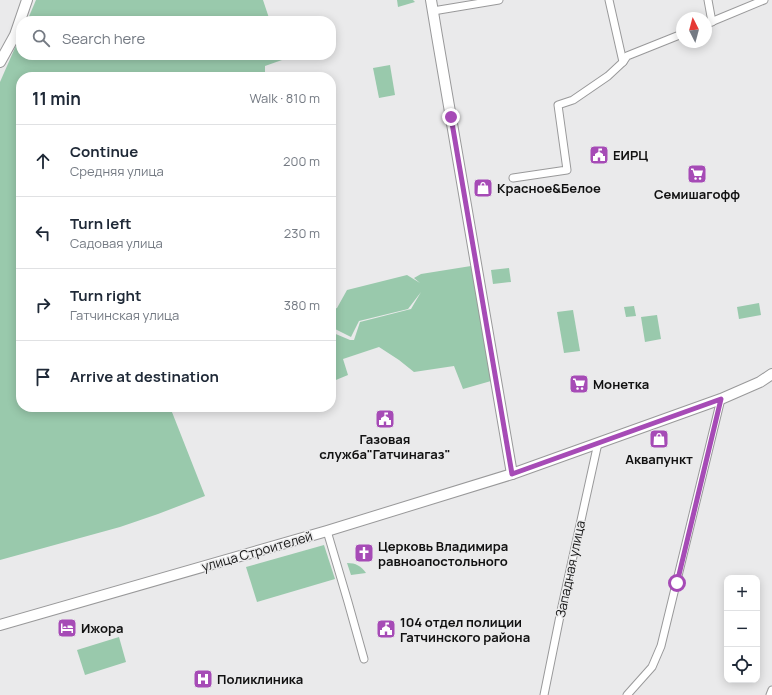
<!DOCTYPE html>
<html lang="en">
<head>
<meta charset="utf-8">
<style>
  :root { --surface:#fff; --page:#f2f2f3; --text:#1f2937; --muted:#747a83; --line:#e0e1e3 }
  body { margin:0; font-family:Manrope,sans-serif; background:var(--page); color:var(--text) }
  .controls { position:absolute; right:12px; bottom:12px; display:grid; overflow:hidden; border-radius:8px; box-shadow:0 2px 10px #0003 }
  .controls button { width:36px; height:36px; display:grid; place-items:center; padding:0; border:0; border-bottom:1px solid var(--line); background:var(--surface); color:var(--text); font:20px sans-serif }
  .compass { position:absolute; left:676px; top:12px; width:36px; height:36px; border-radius:50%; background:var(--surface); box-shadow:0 2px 10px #0003; rotate:354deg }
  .stop { position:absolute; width:12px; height:12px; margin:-9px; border:3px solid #a64bb6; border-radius:50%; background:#fff }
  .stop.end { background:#a64bb6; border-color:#fff; box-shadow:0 1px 4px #0008 }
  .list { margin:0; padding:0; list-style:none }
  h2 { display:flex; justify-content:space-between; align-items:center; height:52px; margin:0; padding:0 16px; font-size:17px }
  h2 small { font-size:13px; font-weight:400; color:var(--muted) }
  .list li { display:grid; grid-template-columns:26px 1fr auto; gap:12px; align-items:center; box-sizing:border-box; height:72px; padding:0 16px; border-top:1px solid var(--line) }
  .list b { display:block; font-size:15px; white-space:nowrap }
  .list p { margin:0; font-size:13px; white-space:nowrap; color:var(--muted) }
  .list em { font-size:13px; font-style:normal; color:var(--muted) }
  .icon { flex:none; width:22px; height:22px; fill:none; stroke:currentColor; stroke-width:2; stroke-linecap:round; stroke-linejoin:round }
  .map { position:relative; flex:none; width:772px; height:695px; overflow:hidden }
  .search { position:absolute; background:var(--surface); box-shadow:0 2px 10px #0003; left:16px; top:16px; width:320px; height:44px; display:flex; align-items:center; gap:10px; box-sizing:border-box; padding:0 14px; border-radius:16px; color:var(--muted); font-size:15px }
  .panel { position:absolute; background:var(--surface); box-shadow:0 2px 10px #0003; left:16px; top:72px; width:320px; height:340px; border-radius:16px }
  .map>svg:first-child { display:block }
  .green { fill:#99c9ac }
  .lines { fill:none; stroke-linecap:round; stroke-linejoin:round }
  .street-casing { stroke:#99999a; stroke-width:9 }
  .secondary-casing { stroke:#99999a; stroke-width:12 }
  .street { stroke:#fff; stroke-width:7 }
  .secondary { stroke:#fff; stroke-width:10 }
  .route { stroke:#a64bb6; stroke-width:5 }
  .labels { text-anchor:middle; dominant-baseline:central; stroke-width:3; stroke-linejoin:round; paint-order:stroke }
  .poi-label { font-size:13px; font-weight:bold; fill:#111; stroke:#eaeaeb; text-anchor:start }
  .street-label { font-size:13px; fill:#111; stroke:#eaeaeb }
</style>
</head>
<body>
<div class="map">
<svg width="772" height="695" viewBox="0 0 772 695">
  <rect width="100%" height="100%" fill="#eaeaeb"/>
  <g class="green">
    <polygon points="36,0 263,0 270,21 27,21"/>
    <polygon points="397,0 413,0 415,2 398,7"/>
    <polygon points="21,34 21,55 281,55 282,60 265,66 265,77 21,77 21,407 170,407 205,496 158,514 120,527 0,560 0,82"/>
    <polygon points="390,65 395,95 379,98 373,68"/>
    <polygon points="471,266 491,381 463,389 454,366 414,372 399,360 379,347 343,359 348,375 331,382 331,332 350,340 354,340 360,322 411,309 421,292 408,309 359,321 351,337 331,327 331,310 337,308 347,290 407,275 420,283 414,278 421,274"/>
    <polygon points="509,268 511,282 493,284 491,270"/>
    <polygon points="759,303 761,315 739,319 737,307"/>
    <polygon points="634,306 636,316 626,317 624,307"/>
    <polygon points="573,310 580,351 564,353 557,312"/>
    <polygon points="657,315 661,339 645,342 641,317"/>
    <polygon points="324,545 335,579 257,602 246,567"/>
    <path d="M347,563C356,563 361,566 366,573L351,575Z"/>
    <polygon points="119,637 126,662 85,675 77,650"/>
  </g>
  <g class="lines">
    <g class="street-casing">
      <g id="street">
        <polyline points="708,0 712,22"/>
        <polyline points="433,11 499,0"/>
        <polyline points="706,24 764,0"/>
        <polyline points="623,62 627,56 682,34"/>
        <polyline points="513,178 567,170 558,105 573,100 608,76 623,62 609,0"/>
        <polyline points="327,531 348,602 364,659"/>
        <polyline points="544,695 561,611 598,443"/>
        <polyline points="627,695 652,667 661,646 721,399"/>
        <polyline points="770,695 772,690"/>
      </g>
    </g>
    <g class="secondary-casing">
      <g id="secondary">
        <polyline points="431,0 437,36 512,474"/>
        <polyline points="0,62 15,35 27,0"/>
        <polyline points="0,625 327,531 512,474 721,399 760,382 772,374"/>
      </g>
    </g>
    <use href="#street" class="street"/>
    <use href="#secondary" class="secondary"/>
  </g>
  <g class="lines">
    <polyline class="route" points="451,117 512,474 721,399 677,583"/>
  </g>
  <defs>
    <g id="civic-square" transform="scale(1)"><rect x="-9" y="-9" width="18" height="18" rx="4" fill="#a64bb6" stroke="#eaeaeb"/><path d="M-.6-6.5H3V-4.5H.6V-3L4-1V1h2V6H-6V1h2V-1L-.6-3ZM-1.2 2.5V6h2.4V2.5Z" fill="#fff"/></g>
    <g id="supermarket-square" transform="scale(1)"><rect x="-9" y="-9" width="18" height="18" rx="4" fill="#a64bb6" stroke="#eaeaeb"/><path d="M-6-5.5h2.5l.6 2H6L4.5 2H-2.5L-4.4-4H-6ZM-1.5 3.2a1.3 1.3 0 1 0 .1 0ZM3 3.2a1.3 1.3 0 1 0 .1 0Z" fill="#fff"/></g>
    <g id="shop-square" transform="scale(1)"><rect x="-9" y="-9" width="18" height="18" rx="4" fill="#a64bb6" stroke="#eaeaeb"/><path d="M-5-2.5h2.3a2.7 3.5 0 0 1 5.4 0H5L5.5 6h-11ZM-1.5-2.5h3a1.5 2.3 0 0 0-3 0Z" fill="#fff"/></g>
    <g id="church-square" transform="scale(1)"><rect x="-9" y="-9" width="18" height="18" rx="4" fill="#a64bb6" stroke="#eaeaeb"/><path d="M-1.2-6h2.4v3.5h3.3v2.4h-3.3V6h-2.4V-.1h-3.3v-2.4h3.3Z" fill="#fff"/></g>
    <g id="hotel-square" transform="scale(1)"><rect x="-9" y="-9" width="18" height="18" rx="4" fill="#a64bb6" stroke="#eaeaeb"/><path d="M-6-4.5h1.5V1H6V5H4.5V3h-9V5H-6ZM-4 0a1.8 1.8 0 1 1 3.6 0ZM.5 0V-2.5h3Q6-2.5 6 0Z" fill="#fff"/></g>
    <g id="hospital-square" transform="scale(1)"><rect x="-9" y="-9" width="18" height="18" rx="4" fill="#a64bb6" stroke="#eaeaeb"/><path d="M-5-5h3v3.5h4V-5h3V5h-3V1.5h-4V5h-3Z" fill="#fff"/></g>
  </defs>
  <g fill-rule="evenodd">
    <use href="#civic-square" x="599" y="155"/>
    <use href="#supermarket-square" x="697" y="174"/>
    <use href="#shop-square" x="483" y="188"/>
    <use href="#supermarket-square" x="579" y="384"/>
    <use href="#civic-square" x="385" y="419"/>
    <use href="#shop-square" x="659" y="439"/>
    <use href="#church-square" x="364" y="553"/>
    <use href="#hotel-square" x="67" y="628"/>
    <use href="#civic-square" x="386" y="629"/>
    <use href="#hospital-square" x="203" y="679"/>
  </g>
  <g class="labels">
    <g class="poi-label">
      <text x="613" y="155">ЕИРЦ</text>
      <text x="497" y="188">Красное&amp;Белое</text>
      <text x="697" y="194" text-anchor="middle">Семишагофф</text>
      <text x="593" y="384">Монетка</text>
      <text x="385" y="439" text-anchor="middle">Газовая<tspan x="385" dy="15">служба"Гатчинагаз"</tspan></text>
      <text x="659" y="459" text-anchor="middle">Аквапункт</text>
      <text x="378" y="546">Церковь Владимира<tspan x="378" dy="15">равноапостольного</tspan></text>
      <text x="400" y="622">104 отдел полиции<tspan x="400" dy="15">Гатчинского района</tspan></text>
      <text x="81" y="628">Ижора</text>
      <text x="217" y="679">Поликлиника</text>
    </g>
    <g class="street-label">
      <text transform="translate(257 551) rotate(-16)">улица Строителей</text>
      <text transform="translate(570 569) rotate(-78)">Западная улица</text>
    </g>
  </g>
</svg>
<div class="controls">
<button>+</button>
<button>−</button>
<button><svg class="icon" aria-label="locate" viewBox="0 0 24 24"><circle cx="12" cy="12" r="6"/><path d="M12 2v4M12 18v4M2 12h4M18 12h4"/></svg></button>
</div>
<svg class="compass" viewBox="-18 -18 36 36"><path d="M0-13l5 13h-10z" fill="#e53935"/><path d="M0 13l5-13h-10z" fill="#747a83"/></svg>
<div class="stop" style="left:677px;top:583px"></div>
<div class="stop end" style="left:451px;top:117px"></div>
<div class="search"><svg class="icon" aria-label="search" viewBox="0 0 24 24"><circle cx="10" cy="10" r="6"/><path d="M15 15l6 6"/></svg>Search here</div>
<section class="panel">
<h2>11 min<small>Walk · 810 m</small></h2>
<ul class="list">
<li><svg class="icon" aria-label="ahead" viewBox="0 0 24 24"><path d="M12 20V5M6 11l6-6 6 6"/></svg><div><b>Continue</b><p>Средняя улица</p></div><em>200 m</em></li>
<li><svg class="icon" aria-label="left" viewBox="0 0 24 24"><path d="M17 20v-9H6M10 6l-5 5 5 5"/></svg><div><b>Turn left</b><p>Садовая улица</p></div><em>230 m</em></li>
<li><svg class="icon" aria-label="right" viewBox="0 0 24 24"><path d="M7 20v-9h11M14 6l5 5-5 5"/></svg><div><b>Turn right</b><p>Гатчинская улица</p></div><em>380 m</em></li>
<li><svg class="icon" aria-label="arrive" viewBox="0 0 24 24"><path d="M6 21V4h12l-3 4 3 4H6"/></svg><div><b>Arrive at destination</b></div></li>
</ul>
</section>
</div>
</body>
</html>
